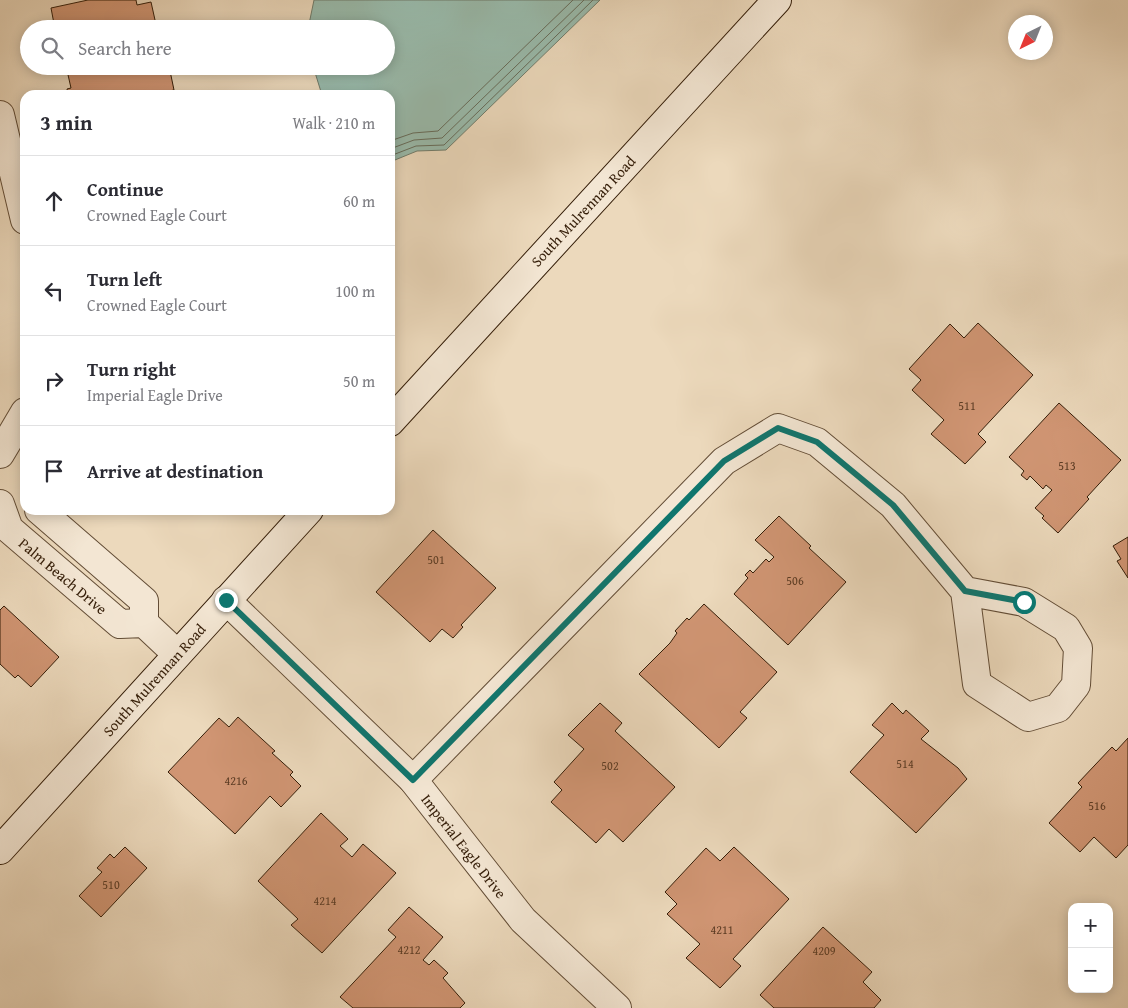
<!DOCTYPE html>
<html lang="en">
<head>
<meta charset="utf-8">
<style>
  :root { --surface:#fff; --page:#f7f7f7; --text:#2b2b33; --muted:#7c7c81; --line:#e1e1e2 }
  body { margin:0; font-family:"Gentium Book Plus",serif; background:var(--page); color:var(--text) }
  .controls { position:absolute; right:15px; bottom:15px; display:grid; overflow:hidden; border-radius:10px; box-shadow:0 2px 12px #0003 }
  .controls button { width:45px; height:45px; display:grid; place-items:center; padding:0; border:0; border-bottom:1px solid var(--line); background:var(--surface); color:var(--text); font:25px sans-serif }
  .compass { position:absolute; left:1008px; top:15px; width:45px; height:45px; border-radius:50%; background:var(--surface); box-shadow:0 2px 12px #0003; rotate:223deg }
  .stop { position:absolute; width:15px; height:15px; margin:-11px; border:4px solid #0f766e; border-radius:50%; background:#fff }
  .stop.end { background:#0f766e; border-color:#fff; box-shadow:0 1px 5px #0008 }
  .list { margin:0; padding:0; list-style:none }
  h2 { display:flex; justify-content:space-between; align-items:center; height:65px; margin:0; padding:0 20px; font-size:21px }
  h2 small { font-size:16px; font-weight:400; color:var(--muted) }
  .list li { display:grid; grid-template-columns:32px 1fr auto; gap:15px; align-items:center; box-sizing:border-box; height:90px; padding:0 20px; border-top:1px solid var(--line) }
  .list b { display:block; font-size:19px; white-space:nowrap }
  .list p { margin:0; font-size:16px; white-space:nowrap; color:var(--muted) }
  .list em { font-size:16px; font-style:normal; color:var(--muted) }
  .icon { flex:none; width:28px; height:28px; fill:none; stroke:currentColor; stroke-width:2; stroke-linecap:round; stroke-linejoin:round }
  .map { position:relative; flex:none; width:1128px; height:1008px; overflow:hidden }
  .search { position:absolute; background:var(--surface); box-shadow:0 2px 12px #0003; left:20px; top:20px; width:375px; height:55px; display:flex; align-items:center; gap:12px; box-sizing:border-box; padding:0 18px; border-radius:28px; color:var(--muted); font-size:19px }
  .panel { position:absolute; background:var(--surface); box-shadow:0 2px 12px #0003; left:20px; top:90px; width:375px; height:425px; border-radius:15px }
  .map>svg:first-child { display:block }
  .water { fill:#99bbac; stroke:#717c6b }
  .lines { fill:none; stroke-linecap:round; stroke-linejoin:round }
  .shore { stroke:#676c5a; stroke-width:1 }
  .building { fill:#d09573; stroke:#351e09 }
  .street-casing { stroke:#634d36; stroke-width:30 }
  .secondary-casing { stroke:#351e09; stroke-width:30 }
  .street { stroke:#f3e6d3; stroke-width:28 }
  .secondary { stroke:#f3e6d3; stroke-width:28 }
  .route { stroke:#0f766e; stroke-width:6 }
  .labels { text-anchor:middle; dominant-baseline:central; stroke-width:4; stroke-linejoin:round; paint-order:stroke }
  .number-label { font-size:12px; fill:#5c3c24 }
  .street-label { font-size:15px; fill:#351e09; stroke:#f3e6d3 }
</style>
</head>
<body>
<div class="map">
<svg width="1128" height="1008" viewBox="0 0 1128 1008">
  <rect width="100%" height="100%" fill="#ecd9bc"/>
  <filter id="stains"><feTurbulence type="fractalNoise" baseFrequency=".004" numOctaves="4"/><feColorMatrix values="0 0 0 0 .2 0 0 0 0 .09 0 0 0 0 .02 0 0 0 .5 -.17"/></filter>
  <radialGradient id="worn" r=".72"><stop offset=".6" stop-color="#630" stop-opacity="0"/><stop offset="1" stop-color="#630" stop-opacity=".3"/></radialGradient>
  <polygon class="water" points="314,0 600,0 446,150 417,151 390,162 390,95 322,95 313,66 386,66 386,29 308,29"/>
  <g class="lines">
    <g class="shore">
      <polyline points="390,141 413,133 438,131 573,0"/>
      <polyline points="390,149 414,140 442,138 584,0"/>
      <polyline points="390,156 416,146 444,145 593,0"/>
    </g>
  </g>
  <g class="building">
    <polygon points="88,0 136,0 137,5 151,2 157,29 55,29 51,8"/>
    <polygon points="66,66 169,66 174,90 149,95 68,95 67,89 71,88"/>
    <polygon points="978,323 1033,375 978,434 986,442 965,464 931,434 944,420 912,390 921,380 909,369 950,324 964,338"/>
    <polygon points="1059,403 1121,460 1087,497 1089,499 1058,533 1042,518 1044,516 1035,508 1052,490 1046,485 1043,489 1030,476 1027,480 1021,475 1024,471 1009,457"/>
    <polygon points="779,516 811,546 809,548 846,582 788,645 734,594 748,578 745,575 750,570 753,573 766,559 769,562 774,557 755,540"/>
    <polygon points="433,530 496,588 461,625 463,627 453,638 442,629 430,642 376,592"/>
    <polygon points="1128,537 1128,578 1117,561 1121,559 1113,546"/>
    <polygon points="704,604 777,672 740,712 747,718 719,748 639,674 670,643 677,633 675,631 687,618 689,620"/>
    <polygon points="4,606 59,657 31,687 18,675 15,678 0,664 0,610"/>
    <polygon points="600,703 622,723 615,731 675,787 623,842 609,829 596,843 551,802 562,790 554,782 584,749 568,735"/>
    <polygon points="892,703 903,714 906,710 929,731 921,739 958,768 967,779 916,833 850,772 884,735 872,725"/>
    <polygon points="238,717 275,751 272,753 293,772 290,775 301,786 281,807 270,796 235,834 168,772 219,718 229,727"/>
    <polygon points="1128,738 1128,845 1116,858 1094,837 1080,852 1049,823 1082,787 1078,783 1112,747 1116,751"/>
    <polygon points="321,813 348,839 340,846 352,857 363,844 396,873 322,953 291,925 298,919 258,881"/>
    <polygon points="125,847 147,868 101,917 79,896 102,872 97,868 110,854 114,858"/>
    <polygon points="734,847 789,899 733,959 741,966 720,988 686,958 700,944 667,914 677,904 665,892 706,848 720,861"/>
    <polygon points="409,907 443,937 423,960 429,965 434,960 448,973 443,978 465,1003 460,1008 353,1008 340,997 396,937 388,930"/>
    <polygon points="823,927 872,972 863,982 881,1000 874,1008 774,1008 760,995"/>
  </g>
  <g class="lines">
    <g class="street-casing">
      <g id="street">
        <polyline points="0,115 25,220"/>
        <polyline points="0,454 25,412"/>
        <polyline points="0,504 9,529 120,624 144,623 177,654"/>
        <polyline points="39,510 144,601 144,623"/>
        <polyline points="226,600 413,780 523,920 617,1008"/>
        <polyline points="413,780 724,461 778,428 817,442 893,505 965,591 977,684 1028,717 1058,708 1076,685 1078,648 1066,628 1024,602 965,591"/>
      </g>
    </g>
    <g class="secondary-casing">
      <g id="secondary">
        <polyline points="390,422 777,0"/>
        <polyline points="0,850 309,510"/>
      </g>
    </g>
    <use href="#street" class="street"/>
    <use href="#secondary" class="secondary"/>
  </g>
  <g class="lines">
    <polyline class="route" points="226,600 413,780 724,461 778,428 817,442 893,505 965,591 1024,602"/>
  </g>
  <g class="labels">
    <g class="number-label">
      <text x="967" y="405">511</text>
      <text x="1067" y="465">513</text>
      <text x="436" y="559">501</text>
      <text x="795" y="580">506</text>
      <text x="905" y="763">514</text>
      <text x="610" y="765">502</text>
      <text x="236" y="780">4216</text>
      <text x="1097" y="805">516</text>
      <text x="111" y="884">510</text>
      <text x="325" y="900">4214</text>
      <text x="722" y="929">4211</text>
      <text x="409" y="949">4212</text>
      <text x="824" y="950">4209</text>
    </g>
    <g class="street-label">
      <text transform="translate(583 211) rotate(-47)">South Mulrennan Road</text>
      <text transform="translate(63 576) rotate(40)">Palm Beach Drive</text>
      <text transform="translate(154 680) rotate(-48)">South Mulrennan Road</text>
      <text transform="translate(464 846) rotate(52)">Imperial Eagle Drive</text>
    </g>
  </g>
  <rect width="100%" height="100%" filter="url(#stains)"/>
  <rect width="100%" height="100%" fill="url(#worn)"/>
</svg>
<div class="controls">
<button>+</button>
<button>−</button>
</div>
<svg class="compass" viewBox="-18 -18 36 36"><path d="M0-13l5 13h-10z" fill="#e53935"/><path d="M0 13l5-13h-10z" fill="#7c7c81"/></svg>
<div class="stop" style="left:1024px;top:602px"></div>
<div class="stop end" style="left:226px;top:600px"></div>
<div class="search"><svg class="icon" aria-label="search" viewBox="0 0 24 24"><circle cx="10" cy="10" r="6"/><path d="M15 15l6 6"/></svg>Search here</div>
<section class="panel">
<h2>3 min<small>Walk · 210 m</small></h2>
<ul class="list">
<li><svg class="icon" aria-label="ahead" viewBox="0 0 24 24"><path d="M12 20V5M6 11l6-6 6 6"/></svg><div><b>Continue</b><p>Crowned Eagle Court</p></div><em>60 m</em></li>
<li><svg class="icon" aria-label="left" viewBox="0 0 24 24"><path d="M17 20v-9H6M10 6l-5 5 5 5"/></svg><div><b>Turn left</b><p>Crowned Eagle Court</p></div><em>100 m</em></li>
<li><svg class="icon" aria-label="right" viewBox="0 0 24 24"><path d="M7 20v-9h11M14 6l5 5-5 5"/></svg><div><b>Turn right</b><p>Imperial Eagle Drive</p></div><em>50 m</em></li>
<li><svg class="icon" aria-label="arrive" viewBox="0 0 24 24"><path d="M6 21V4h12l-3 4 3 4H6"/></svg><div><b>Arrive at destination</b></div></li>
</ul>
</section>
</div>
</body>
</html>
